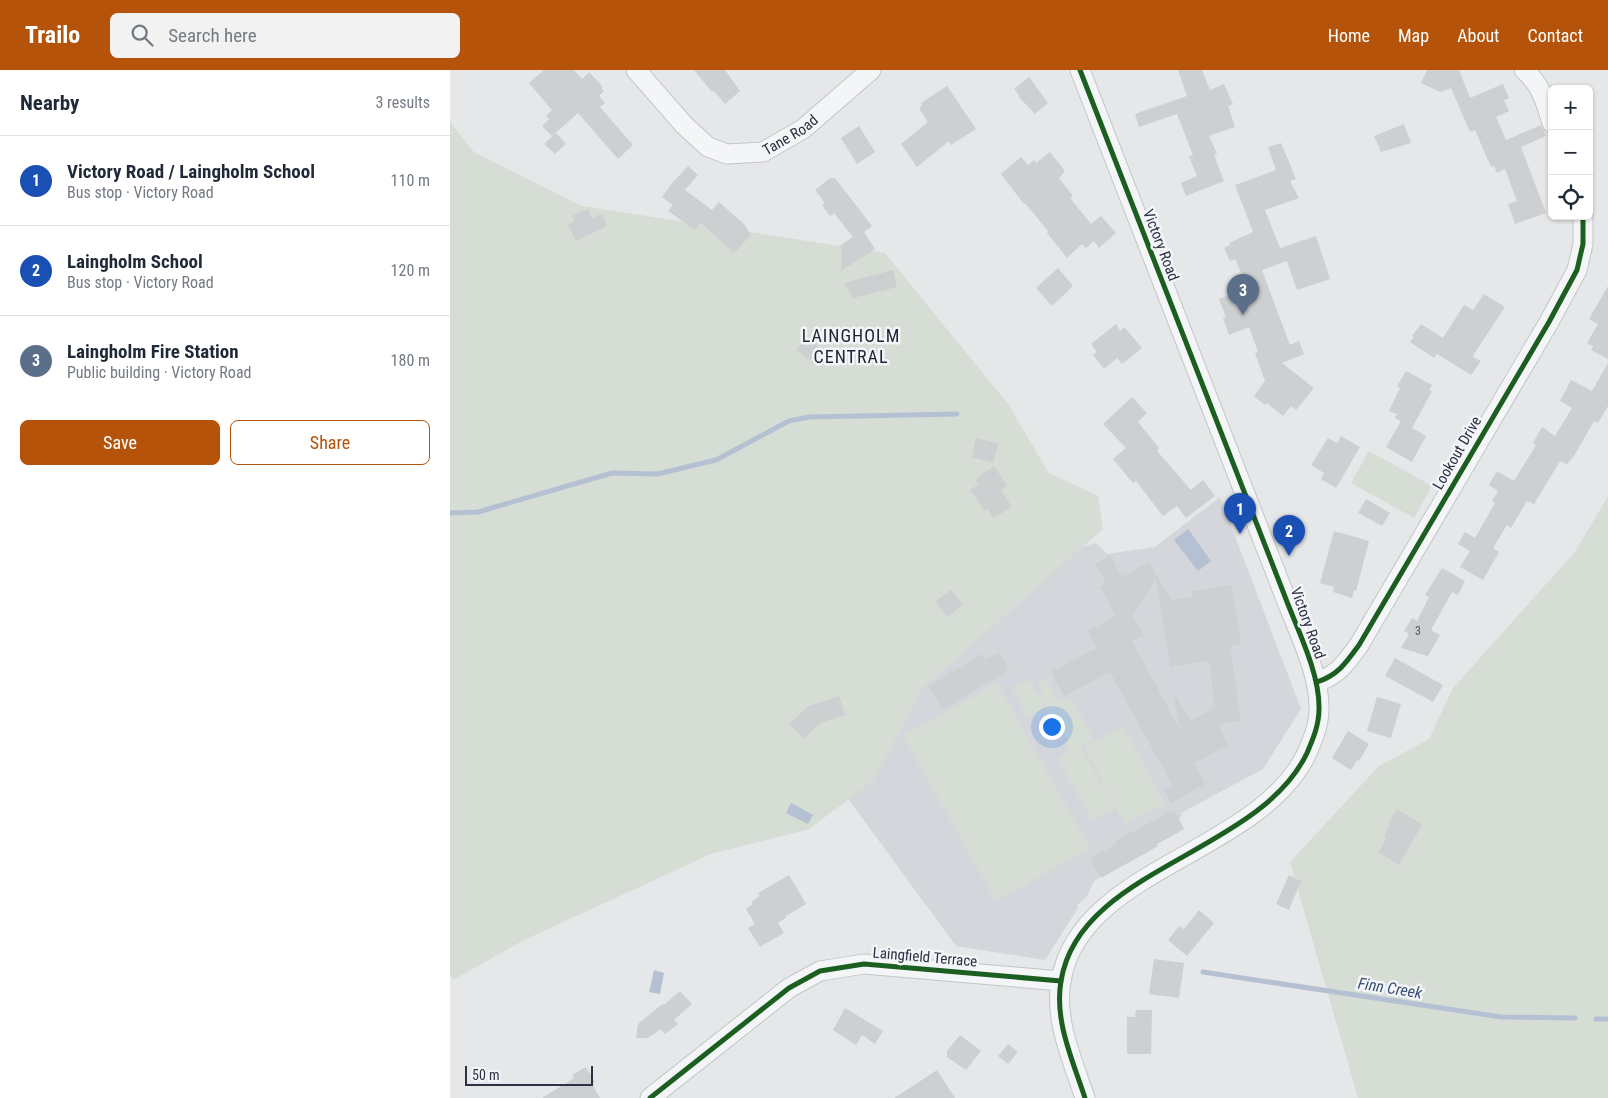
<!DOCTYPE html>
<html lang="en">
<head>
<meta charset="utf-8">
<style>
  :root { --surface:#fff; --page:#f2f2f3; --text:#1f2937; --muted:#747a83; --line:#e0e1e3; --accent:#b45309 }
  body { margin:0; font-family:"Roboto Condensed",sans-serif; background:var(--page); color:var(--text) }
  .controls { position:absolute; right:15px; top:15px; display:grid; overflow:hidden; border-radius:8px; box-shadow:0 1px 4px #0004 }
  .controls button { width:45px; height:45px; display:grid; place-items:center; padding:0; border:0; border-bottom:1px solid var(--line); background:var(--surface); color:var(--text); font:25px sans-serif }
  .scale { position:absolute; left:15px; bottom:12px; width:128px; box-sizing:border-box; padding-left:5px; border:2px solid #2c3242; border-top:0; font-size:14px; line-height:18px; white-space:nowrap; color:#2c3242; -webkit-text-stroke:4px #f3f5f8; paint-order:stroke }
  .you { position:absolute; left:601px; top:656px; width:18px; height:18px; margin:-12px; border:4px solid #fff; border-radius:50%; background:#1a73e8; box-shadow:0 0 0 8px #1a73e833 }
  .badge { display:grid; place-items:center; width:32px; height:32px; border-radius:50%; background:var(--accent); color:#fff; font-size:16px; font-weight:700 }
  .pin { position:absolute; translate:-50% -41px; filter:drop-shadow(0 1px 2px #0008) }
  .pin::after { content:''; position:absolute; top:26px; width:18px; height:15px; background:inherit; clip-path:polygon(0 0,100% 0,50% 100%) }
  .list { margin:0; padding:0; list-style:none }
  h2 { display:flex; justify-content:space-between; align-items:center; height:65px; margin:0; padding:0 20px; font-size:21px }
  h2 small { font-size:16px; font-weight:400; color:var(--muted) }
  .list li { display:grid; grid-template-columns:32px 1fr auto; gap:15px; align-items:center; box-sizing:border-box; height:90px; padding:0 20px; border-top:1px solid var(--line) }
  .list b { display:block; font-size:19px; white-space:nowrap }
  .list p { margin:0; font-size:16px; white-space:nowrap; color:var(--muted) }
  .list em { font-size:16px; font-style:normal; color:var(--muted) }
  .actions { display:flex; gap:10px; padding:15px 20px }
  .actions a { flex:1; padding:11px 0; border:1px solid var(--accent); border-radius:8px; text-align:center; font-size:18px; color:var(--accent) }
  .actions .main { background:var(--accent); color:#fff }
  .icon { flex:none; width:28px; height:28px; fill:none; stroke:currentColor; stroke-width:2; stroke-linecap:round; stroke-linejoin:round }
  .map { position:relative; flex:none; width:1158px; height:1028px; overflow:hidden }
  header { display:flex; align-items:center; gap:30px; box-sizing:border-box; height:70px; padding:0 25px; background:var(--accent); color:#fff }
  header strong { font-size:24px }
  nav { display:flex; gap:28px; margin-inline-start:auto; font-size:18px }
  .search { width:350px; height:45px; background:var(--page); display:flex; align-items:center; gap:12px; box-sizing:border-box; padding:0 18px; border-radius:8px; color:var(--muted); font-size:19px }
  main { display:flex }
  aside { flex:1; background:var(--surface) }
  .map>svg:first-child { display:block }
  .built { fill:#d4d6dc }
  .green { fill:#d5ddd5 }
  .water { fill:#b5c1d2 }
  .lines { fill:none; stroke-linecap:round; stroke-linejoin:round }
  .stream { stroke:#b5c1d2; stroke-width:5 }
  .building { fill:#cdcfd1; fill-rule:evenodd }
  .street-casing { stroke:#c3c5c7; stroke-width:21 }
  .street { stroke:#f4f5f6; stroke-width:19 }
  .cycleway-casing { stroke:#f3f5f8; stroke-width:8 }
  .cycleway { stroke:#1b5e20; stroke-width:5 }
  .labels { text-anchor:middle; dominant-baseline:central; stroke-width:5; stroke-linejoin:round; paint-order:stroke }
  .number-label { font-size:12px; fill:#555a66 }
  .street-label { font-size:15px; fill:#2c3242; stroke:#f3f5f8 }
  .water-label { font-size:16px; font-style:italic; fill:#384e74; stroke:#f3f5f8 }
  .quarter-label { font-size:18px; letter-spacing:1px; fill:#1e2433; stroke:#f3f5f8 }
</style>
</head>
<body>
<header>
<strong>Trailo</strong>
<div class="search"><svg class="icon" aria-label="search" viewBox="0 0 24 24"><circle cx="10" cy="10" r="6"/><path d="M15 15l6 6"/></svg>Search here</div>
<nav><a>Home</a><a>Map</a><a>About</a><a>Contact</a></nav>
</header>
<main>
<aside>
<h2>Nearby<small>3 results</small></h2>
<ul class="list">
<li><span class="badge" style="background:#1a4fb4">1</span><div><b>Victory Road / Laingholm School</b><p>Bus stop · Victory Road</p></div><em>110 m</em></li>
<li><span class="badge" style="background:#1a4fb4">2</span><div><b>Laingholm School</b><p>Bus stop · Victory Road</p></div><em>120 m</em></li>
<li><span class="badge" style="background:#5c6f8a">3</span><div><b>Laingholm Fire Station</b><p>Public building · Victory Road</p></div><em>180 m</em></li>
</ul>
<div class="actions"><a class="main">Save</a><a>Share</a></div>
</aside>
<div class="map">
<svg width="1158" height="1028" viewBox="0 0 1158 1028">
  <rect width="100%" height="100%" fill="#e5e7e9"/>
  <polygon class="built" points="770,427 851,639 813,699 731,743 732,746 729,749 734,759 707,774 708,776 644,811 636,828 627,835 628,838 595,890 506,876 366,685 624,479 646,473 657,484 705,477"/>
  <g class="green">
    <polygon points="0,52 24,82 132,136 435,183 558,334 599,403 648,426 653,459 472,619 454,654 422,712 359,759 261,784 74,870 3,910 0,904"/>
    <polygon points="919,381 982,416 964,448 901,413"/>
    <polygon points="1158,426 1158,1028 908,1028 840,792 929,696 979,669 1003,618 1125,482"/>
    <polygon points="597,608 607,630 622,629 644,670 631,677 665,738 642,751 608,689 617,684 618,670 606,648 595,638 578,647 562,619 579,610 590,627 592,624 588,613 592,609"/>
    <polygon points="547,613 640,778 546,831 453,666"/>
    <polygon points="673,656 715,734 675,755 634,677"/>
  </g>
  <g class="water">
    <polygon points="738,459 761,491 748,501 724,470"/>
    <polygon points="341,733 363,745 358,754 336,743"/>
    <polygon points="204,900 214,903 210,924 199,922"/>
  </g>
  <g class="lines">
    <g class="stream">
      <polyline points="0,443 28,442 162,403 207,404 266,390 339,351 359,347 507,344"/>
      <polyline points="753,902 1051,947 1125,948"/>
      <polyline points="1146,949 1158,949"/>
    </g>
  </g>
  <g class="building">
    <polygon points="94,0 124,0 132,9 139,2 153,17 151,18 154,21 149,26 155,33 150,37 183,75 168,89 128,43 102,66 92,56 99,49 96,46 102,40 79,13"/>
    <polygon points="244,0 275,0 290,21 275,34 264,21 262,22"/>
    <polygon points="728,0 752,0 760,20 774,14 783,34 778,36 785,57 759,66 767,84 764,85 774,111 736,126 731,113 747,106 739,86 743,85 727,44 689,57 685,44 737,26"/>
    <polygon points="977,0 1009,0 1020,28 1053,14 1059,28 1054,30 1059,41 1046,47 1056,70 1091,55 1096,66 1071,77 1096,143 1065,154 1058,134 1067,131 1055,99 1047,103 1044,96 1041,97 1025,60 1020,62 1001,18 990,22 971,13"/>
    <polygon points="579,7 598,33 585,44 568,26 569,25 564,19"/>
    <polygon points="497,16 526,59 501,75 499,71 467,97 451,74 478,52 469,38 472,36 471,33"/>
    <polygon points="954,54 961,73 931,82 924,66"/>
    <polygon points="409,56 425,82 407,94 391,68"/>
    <polygon points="106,63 116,74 105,84 94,74"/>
    <polygon points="831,73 846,109 840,111 849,128 815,140 830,178 866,166 880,209 847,220 837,191 812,200 840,275 849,271 854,284 832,293 864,318 846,340 841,336 833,346 817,333 815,335 804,326 815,311 805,283 808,282 799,257 779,265 773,248 776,247 769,229 798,218 785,189 780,191 774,178 780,175 779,173 803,162 785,115 826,100 818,77"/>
    <polygon points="600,82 615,101 609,108 623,126 620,128 641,154 651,146 666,163 649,178 644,171 636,178 632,174 617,188 597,163 598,161 575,133 574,134 551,104 571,87 578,95 584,90 586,93"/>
    <polygon points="238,96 248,105 235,120 262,140 269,132 294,154 301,165 284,183 251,153 245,160 218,141 223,135 212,127 223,112"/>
    <polygon points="380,108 385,108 422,156 414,162 425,179 391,201 392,180 390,176 403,167 384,143 380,146 372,135 375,133 365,120"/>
    <polygon points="138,139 142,149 152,144 157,156 126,171 118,154 125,151 122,146"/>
    <polygon points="608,198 623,216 602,236 586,218"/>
    <polygon points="443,200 447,217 403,228 394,213"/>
    <polygon points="1158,216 1158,289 1141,280 1143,276 1137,273 1148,254 1139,249"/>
    <polygon points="1034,224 1055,237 1024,284 1023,287 1031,291 1021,305 987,284 984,288 960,272 964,267 962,266 971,254 993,268 1014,235 1023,240"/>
    <polygon points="666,254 670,261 674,257 692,278 672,294 667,288 654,299 643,285 647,282 641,274"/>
    <polygon points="354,269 357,271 358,269 369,277 360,290 347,280"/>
    <polygon points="1158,293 1158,336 1148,353 1144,351 1124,386 1117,394 1110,391 1084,434 1077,431 1061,458 1057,455 1043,478 1049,482 1033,510 1010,497 1020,481 1008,474 1015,462 1025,468 1045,433 1042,431 1048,421 1039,415 1047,401 1064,411 1086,375 1083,373 1092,357 1105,366 1122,338 1110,331 1121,310 1142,321"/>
    <polygon points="956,301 982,315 979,320 982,321 962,358 976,366 962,392 936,377 951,351 945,348 947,344 939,341 950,318 947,316"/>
    <polygon points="682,327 697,343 688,352 709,378 707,381 741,420 753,410 765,426 736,448 727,436 713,446 686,411 683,413 663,389 676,378 653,354"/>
    <polygon points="891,366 910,377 886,418 871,409 874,403 861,395 878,368 887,373"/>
    <polygon points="526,368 548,373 543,393 522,387"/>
    <polygon points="544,396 557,416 551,420 562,437 543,448 538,439 535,441 520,420 529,414 526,410 529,407"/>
    <polygon points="916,429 940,443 932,456 908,443"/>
    <polygon points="884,461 919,471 906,521 904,520 902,528 883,522 884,517 870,513"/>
    <path d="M660,485L672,507L699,492L721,530L743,527L742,521L782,515L791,574L780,576L791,651L768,654L778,675L744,693L755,714L721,733L715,720L723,716L660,602L614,626L601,602L647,578L638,561L666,546L650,517L656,513L645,494ZM706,509L720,597L759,591L765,637L740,651L726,626H724L730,660L682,571L693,565L682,545Z"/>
    <polygon points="992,498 1015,511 1008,525 1002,522 981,560 990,565 978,586 951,578 959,564 954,561 962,548 967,551 979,527 975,525"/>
    <polygon points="501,520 513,535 497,547 485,531"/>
    <polygon points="548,582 559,600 494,639 492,639 478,616 532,584 536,590"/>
    <polygon points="945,588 993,615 983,632 935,606"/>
    <polygon points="389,626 395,645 370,653 354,669 339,654 359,636"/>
    <polygon points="927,627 951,634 941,668 917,661"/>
    <polygon points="898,661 919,674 909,691 907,690 901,700 882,688"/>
    <polygon points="947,739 972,755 949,795 928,782 937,768 934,766 940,755 938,754"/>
    <polygon points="724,740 734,759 707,774 708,776 651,808 640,788 667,774 665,771"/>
    <polygon points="339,805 356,834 336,846 336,848 328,853 334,863 310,877 298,858 305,854 296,839 303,834 301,832 310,826 308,823"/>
    <polygon points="839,805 851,811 839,840 826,834"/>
    <polygon points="749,840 764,853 737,886 718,870 729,856 734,859"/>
    <polygon points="704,889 734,893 729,928 699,924"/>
    <polygon points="230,921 242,934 224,950 228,954 215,964 211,959 198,968 186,968 188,954 211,935 215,934"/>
    <polygon points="395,938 433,961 425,974 412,965 406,975 383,960"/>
    <polygon points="686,940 702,940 701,984 677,984 677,947 685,947"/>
    <polygon points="510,965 531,981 516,1000 497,987 497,981"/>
    <polygon points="558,974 568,982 558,994 548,986"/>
    <polygon points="136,997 145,1012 142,1014 150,1028 92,1028 124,1008 122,1005"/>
    <polygon points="487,1000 505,1028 444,1028 466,1014"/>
  </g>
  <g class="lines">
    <g class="street-casing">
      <g id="street">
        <path id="s1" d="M186,0L234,55L258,77L277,84L313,82L353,59L421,0"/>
        <path d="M630,0L834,524C847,559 870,603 869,639C869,655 863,669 857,683C809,784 629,798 611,911C604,951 623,991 635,1028"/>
        <path d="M1074,0C1091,14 1096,33 1102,53"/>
        <path d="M867,612C888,605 896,593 909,575L1099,252L1127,200L1133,174V146"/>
        <polyline points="200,1028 339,918 370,901 414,894 611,911"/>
      </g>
    </g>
    <use href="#street" class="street"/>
    <g class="cycleway-casing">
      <g id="cycleway">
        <path d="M630,0L834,524C847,559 870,603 869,639C869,655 863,669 857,683C809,784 629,798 611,911C604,951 623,991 635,1028"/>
        <path d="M867,612C888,605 896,593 909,575L1099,252L1127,200L1133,174V146"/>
        <polyline points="200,1028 339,918 370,901 414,894 611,911"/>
      </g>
    </g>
    <use href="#cycleway" class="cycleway"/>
  </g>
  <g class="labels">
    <g class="number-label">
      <text x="968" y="561">3</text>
    </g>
    <g class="street-label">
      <text stroke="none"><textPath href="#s1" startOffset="194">Tane Road</textPath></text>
      <text transform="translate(711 175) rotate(69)">Victory Road</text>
      <text transform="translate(1007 383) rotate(-60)">Lookout Drive</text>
      <text transform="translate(858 553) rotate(70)">Victory Road</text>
      <text transform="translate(475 887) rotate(5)">Laingfield Terrace</text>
    </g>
    <g class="water-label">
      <text transform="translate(940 918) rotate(9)">Finn Creek</text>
    </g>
    <g class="quarter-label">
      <text x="401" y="265">LAINGHOLM<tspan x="401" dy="21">CENTRAL</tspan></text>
    </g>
  </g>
</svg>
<div class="controls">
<button>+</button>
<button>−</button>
<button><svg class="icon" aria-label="locate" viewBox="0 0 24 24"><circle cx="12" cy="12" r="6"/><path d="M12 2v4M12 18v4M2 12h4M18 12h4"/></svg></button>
</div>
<div class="scale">50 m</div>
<div class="you"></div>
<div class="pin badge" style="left:790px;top:464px;background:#1a4fb4">1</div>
<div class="pin badge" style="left:839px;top:486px;background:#1a4fb4">2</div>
<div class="pin badge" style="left:793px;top:245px;background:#5c6f8a">3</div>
</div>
</main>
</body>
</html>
